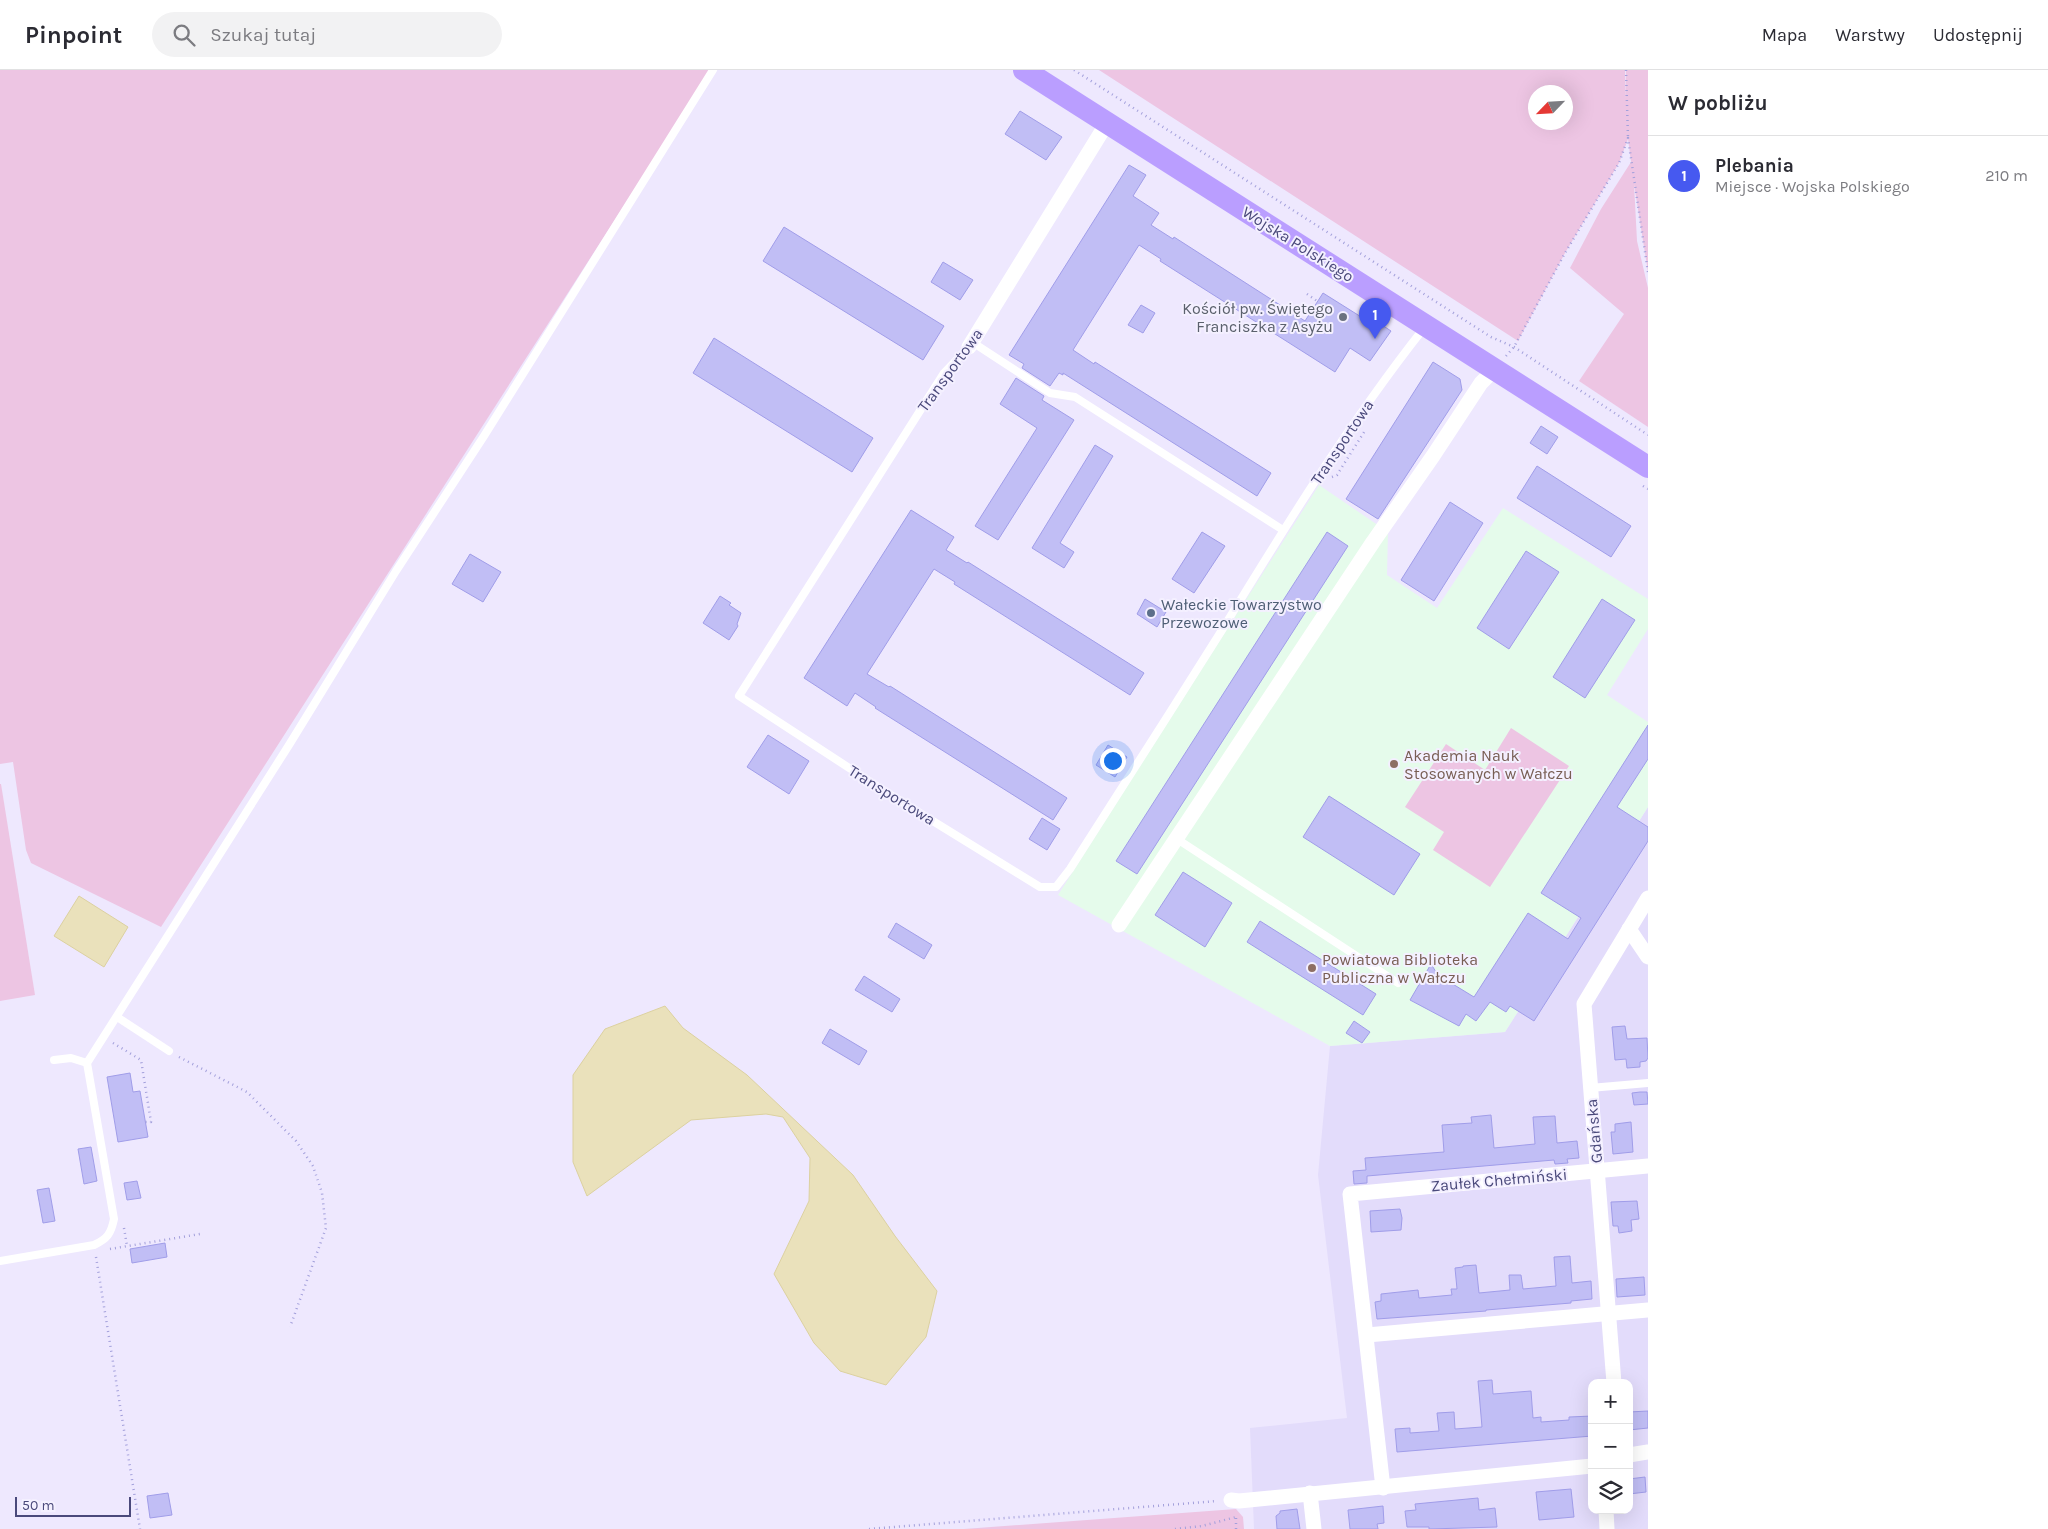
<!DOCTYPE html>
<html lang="pl">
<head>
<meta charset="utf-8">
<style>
  :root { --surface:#fff; --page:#f2f2f3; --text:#2b2b33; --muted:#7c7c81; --line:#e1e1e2; --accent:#4659f0 }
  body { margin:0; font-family:Karla,sans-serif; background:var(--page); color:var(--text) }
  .controls { position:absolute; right:15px; bottom:15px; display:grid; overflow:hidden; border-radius:10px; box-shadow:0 5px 20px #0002 }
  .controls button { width:45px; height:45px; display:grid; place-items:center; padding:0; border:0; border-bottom:1px solid var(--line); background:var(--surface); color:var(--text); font:25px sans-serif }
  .compass { position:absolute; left:1528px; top:15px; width:45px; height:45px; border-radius:50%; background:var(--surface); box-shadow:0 5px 20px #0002; rotate:245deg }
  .scale { position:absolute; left:15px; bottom:12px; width:116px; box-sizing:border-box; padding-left:5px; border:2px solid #4a497b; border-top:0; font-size:14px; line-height:18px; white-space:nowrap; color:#4a497b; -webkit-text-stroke:4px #f4f0ff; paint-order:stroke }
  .you { position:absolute; left:1112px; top:690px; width:18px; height:18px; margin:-12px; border:4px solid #fff; border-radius:50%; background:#1a73e8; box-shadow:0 0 0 8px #1a73e833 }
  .badge { display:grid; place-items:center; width:32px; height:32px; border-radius:50%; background:var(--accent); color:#fff; font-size:16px; font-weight:700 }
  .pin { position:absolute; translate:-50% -41px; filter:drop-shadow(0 1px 2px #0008) }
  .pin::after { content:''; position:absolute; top:26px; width:18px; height:15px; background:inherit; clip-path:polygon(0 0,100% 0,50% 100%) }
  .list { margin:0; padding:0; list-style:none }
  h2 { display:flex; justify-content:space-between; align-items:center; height:65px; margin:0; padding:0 20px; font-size:21px }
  h2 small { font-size:16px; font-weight:400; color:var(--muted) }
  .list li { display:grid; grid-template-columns:32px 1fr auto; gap:15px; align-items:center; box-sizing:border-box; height:80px; padding:0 20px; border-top:1px solid var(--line) }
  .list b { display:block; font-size:19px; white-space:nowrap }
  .list p { margin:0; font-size:16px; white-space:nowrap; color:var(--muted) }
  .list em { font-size:16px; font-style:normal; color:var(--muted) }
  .icon { flex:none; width:28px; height:28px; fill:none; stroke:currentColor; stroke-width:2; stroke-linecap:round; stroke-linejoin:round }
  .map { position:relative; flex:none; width:1648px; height:1459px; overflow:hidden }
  header { display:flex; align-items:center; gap:30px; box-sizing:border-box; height:70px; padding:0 25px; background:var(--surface); border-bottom:1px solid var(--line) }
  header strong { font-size:24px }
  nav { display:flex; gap:28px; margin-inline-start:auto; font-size:18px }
  .search { width:350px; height:45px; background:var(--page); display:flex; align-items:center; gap:12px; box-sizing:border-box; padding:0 18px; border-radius:28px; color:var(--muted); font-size:19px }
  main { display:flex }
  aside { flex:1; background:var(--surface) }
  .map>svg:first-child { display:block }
  .residential { fill:#e3dcfb; fill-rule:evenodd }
  .education { fill:#e5fbeb }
  .green { fill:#edc5e3; fill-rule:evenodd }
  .water { fill:#eae1bb; stroke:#dcd1a0 }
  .building { fill:#c1bef5; stroke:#a09de9 }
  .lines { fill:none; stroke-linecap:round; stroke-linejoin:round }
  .path { stroke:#a3a0db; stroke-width:2.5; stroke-dasharray:1 4; stroke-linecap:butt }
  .service { stroke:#fff; stroke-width:8 }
  .minor { stroke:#fff; stroke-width:15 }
  .primary { stroke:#ba9eff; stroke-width:22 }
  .worship-dot { fill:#6b7280; stroke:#f4f0ff; stroke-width:2 }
  .service-dot { fill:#5c6f8a; stroke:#f4f0ff; stroke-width:2 }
  .education-dot { fill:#8d6e63; stroke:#f4f0ff; stroke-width:2 }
  .labels { text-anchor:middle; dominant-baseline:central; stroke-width:4; stroke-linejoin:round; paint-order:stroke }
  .street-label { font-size:16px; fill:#4a497b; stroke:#f4f0ff }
  .worship-label { font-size:16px; fill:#5b616d; stroke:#f4f0ff; text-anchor:end }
  .service-label { font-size:16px; fill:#4e5e75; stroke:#f4f0ff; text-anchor:start }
  .education-label { font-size:16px; fill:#785e54; stroke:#f4f0ff; text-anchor:start }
</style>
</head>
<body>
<header>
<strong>Pinpoint</strong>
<div class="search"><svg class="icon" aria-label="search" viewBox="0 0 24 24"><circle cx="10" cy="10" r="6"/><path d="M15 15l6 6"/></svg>Szukaj tutaj</div>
<nav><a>Mapa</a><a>Warstwy</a><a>Udostępnij</a></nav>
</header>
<main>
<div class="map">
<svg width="1648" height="1459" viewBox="0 0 1648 1459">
  <rect width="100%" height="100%" fill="#eee8fe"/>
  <path class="residential" d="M1648,737V1459H1254L1250,1358L1347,1348L1318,1105L1330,976L1505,962ZM1592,1313H1629V1440H1592Z"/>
  <polygon class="education" points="1319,415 1388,462 1387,505 1437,538 1503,438 1648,529 1648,559 1607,625 1648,652 1648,737 1505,962 1330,976 1058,825"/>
  <g class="green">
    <polygon points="0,0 711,0 161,857 31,793 26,780 13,692 0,694"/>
    <path d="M1099,0H1625L1626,29V0H1648V202L1634,114L1637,171L1648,218V357L1579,311L1624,244L1570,198L1601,139L1631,92L1628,69L1619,93L1565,183L1518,271ZM1536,22H1566V52H1536Z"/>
    <polygon points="1511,658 1569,696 1490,817 1433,780 1444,762 1405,737 1446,674 1485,700"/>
    <polygon points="0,714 1,714 35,925 0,931"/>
    <polygon points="1236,1439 1243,1447 1244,1459 964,1459"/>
  </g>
  <g class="water">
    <polygon points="79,826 128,857 104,897 54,866"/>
    <polygon points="665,936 683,958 747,1005 853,1105 895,1166 937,1221 926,1267 886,1315 840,1301 814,1273 774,1204 809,1131 810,1088 783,1047 766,1044 691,1050 587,1126 573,1092 573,1005 605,959"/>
  </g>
  <g class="building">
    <polygon points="1020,41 1062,67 1046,90 1005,64"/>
    <polygon points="1129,95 1146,105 1133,126 1159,143 1151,155 1173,169 1174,167 1305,251 1323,223 1374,255 1376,251 1391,261 1370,291 1350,278 1335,302 1160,191 1161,189 1139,175 1073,280 1094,294 1095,292 1271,403 1257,426 1063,303 1063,305 1059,303 1050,316 1022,298 1024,294 1009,285"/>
    <polygon points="784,157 944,256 923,290 763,191"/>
    <polygon points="943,192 973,210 960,230 931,212"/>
    <polygon points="1141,235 1155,243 1143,263 1128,255"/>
    <polygon points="714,268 873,368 852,402 693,303"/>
    <polygon points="1433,292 1460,309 1462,320 1378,449 1346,429"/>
    <polygon points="1016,308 1044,326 1042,330 1074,350 998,470 975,456 1037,358 1000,334"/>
    <polygon points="1541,356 1558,367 1547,384 1530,373"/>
    <polygon points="1095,375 1113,386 1060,473 1074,482 1064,498 1032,478"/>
    <polygon points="1537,396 1631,456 1611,487 1517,428"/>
    <polygon points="1450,432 1483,453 1434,531 1401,510"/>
    <polygon points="911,440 954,467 946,480 967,493 968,492 1144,603 1130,625 954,514 955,512 934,499 867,604 889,617 890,616 1067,728 1053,750 875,638 876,637 855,623 847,636 804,608"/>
    <polygon points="1202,462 1225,476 1194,523 1172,509"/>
    <polygon points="1327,462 1348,476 1137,804 1116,791"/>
    <polygon points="1526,481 1559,502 1509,579 1477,558"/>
    <polygon points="470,484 501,502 483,532 452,514"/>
    <polygon points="720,526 731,533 729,535 741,543 737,554 738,556 729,570 703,553"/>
    <polygon points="1145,529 1166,542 1157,557 1137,544"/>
    <polygon points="1602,529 1635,550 1585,628 1553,607"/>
    <polygon points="1648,655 1648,689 1617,737 1648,757 1648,771 1534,951 1510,936 1506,942 1490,932 1476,951 1466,944 1459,956 1410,930 1431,894 1438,905 1474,927 1528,843 1568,869 1581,848 1541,823"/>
    <polygon points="768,665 809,691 789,724 747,697"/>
    <polygon points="1108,675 1127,687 1115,707 1096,695"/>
    <polygon points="1329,726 1420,784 1394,825 1303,767"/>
    <polygon points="1042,748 1060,759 1047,780 1029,769"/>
    <polygon points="1183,802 1232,833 1205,877 1155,845"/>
    <polygon points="1260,851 1376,924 1363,945 1247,872"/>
    <polygon points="896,853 932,875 924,889 888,867"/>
    <polygon points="864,906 900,929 892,942 855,920"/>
    <polygon points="1354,951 1370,962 1362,973 1346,963"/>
    <polygon points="1625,956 1627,969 1647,968 1648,988 1646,991 1640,992 1640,997 1627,998 1626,989 1615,990 1612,957"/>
    <polygon points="830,959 867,981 859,995 822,973"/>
    <polygon points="130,1003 133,1022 140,1021 148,1067 118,1072 107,1007"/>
    <polygon points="1640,1022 1647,1022 1648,1034 1634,1035 1632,1023"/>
    <polygon points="1491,1045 1494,1078 1535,1074 1533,1047 1555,1046 1557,1073 1577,1071 1579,1088 1567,1089 1568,1093 1555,1094 1554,1090 1367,1106 1367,1113 1354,1114 1353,1101 1366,1100 1365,1088 1444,1082 1442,1055 1472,1053 1471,1047"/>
    <polygon points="1631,1052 1633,1082 1613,1084 1611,1062 1615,1062 1615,1054"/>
    <polygon points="91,1077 97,1111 84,1114 78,1079"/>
    <polygon points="137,1111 141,1128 127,1130 124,1113"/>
    <polygon points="49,1118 55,1151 43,1153 37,1120"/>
    <polygon points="1637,1131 1639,1149 1631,1150 1632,1161 1619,1163 1618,1156 1613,1156 1611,1132"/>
    <polygon points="1400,1139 1402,1148 1401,1160 1371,1162 1370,1141"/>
    <polygon points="165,1173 167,1187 132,1193 130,1179"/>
    <polygon points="1570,1186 1572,1213 1591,1211 1592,1229 1571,1231 1571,1233 1486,1240 1486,1241 1377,1249 1375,1232 1381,1231 1381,1224 1418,1220 1419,1228 1452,1225 1451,1219 1457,1219 1455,1198 1463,1197 1463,1196 1476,1195 1479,1223 1510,1220 1509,1205 1521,1205 1523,1219 1556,1216 1554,1187"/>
    <polygon points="1644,1207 1645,1225 1617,1227 1616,1209"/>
    <polygon points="1492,1310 1493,1324 1531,1321 1533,1348 1541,1347 1541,1352 1569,1350 1569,1347 1592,1346 1592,1366 1397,1382 1395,1359 1410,1358 1410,1363 1439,1361 1437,1343 1454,1342 1455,1359 1482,1357 1478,1311"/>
    <polygon points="1648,1341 1648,1358 1629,1360 1629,1342"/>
    <polygon points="1645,1407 1646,1422 1629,1424 1629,1409"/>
    <polygon points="1571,1419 1574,1447 1539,1450 1536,1422"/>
    <polygon points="168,1423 172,1445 150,1448 147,1426"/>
    <polygon points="1478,1428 1479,1440 1495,1438 1497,1457 1429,1459 1429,1457 1407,1457 1405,1441 1416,1440 1415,1434"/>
    <polygon points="1383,1436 1384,1453 1377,1454 1378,1459 1350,1459 1348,1440"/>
    <polygon points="1297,1439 1300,1459 1277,1459 1276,1446 1280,1443 1280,1441"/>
  </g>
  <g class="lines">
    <g class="path">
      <polyline points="1074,0 1491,267 1514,277 1648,365"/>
      <polyline points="1626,0 1628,68"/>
      <polyline points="1307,224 1317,231"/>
      <polyline points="1506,286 1514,277 1565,183 1619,93 1628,68 1648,202"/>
      <polyline points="1332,407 1337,405 1366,359"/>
      <polyline points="1643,416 1648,419"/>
      <polyline points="113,973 141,990 151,1052 145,1052"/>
      <polyline points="179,987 247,1022 296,1071 313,1096 322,1123 326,1158 290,1257"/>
      <polyline points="124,1158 127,1176"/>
      <polyline points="110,1179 200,1164"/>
      <polyline points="96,1187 140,1459"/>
      <polyline points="1236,1448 1236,1459"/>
      <polyline points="869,1459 1217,1431"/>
      <polyline points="1175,1459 1202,1456 1236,1447"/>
    </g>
    <g class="service">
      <polyline points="972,272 1050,323 1075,327 1283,460"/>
      <path d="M969,277L944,303L739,626L889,724L1040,817H1056L1070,799C1120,720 1172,640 1222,560C1285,457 1349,353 1424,258"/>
      <polyline points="1177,769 1398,913"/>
      <polyline points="117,947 169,981"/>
      <polyline points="54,990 71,988 87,993"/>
      <polyline points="1590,1018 1648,1013"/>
      <path d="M0,1191L94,1175C107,1169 111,1164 114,1149L87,993L289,675L396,501L484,366L713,0"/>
    </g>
    <g class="minor">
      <polyline points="969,277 1107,53"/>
      <polyline points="1119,855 1373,472 1433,386 1481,313 1495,299"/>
      <polyline points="1629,859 1648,887"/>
      <polyline points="1367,1265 1648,1240"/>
      <polyline points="1614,1313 1584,934 1648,828"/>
      <polyline points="1629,1385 1648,1382"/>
      <polyline points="1383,1418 1350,1124 1648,1096"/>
      <polyline points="1310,1423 1314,1459"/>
      <polyline points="1231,1430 1239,1431 1592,1396"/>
      <polyline points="1606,1440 1607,1459"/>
    </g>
    <polyline class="primary" points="1024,0 1648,397"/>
  </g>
  <circle class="worship-dot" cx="1343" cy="247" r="5"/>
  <circle class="service-dot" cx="1151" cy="543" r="5"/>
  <g class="education-dot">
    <circle cx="1394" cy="694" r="5"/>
    <circle cx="1312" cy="898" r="5"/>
  </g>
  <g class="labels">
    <g class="street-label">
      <text transform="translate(1298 174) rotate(32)">Wojska Polskiego</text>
      <text transform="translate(950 300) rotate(-54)">Transportowa</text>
      <text transform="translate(1342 372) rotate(-56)">Transportowa</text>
      <text transform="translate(892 725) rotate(32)">Transportowa</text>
      <text transform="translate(1594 1061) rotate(-95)">Gdańska</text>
      <text transform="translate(1499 1110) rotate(-5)">Zaułek Chełmiński</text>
    </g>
    <g class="worship-label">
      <text x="1333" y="238">Kościół pw. Świętego<tspan x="1333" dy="18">Franciszka z Asyżu</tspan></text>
    </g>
    <g class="service-label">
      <text x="1161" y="534">Wałeckie Towarzystwo<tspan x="1161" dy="18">Przewozowe</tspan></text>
    </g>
    <g class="education-label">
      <text x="1404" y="685">Akademia Nauk<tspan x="1404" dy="18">Stosowanych w Wałczu</tspan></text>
      <text x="1322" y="889">Powiatowa Biblioteka<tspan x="1322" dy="18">Publiczna w Wałczu</tspan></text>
    </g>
  </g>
</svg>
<div class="controls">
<button>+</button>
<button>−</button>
<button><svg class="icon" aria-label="layers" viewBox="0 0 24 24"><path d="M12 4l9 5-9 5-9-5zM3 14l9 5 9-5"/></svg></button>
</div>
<svg class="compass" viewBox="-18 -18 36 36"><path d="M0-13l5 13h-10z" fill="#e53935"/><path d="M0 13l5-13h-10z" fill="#7c7c81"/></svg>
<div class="scale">50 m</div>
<div class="you"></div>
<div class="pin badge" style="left:1375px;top:269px">1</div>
</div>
<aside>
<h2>W pobliżu<small></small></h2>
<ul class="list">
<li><span class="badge">1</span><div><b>Plebania</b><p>Miejsce · Wojska Polskiego</p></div><em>210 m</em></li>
</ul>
</aside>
</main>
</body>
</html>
